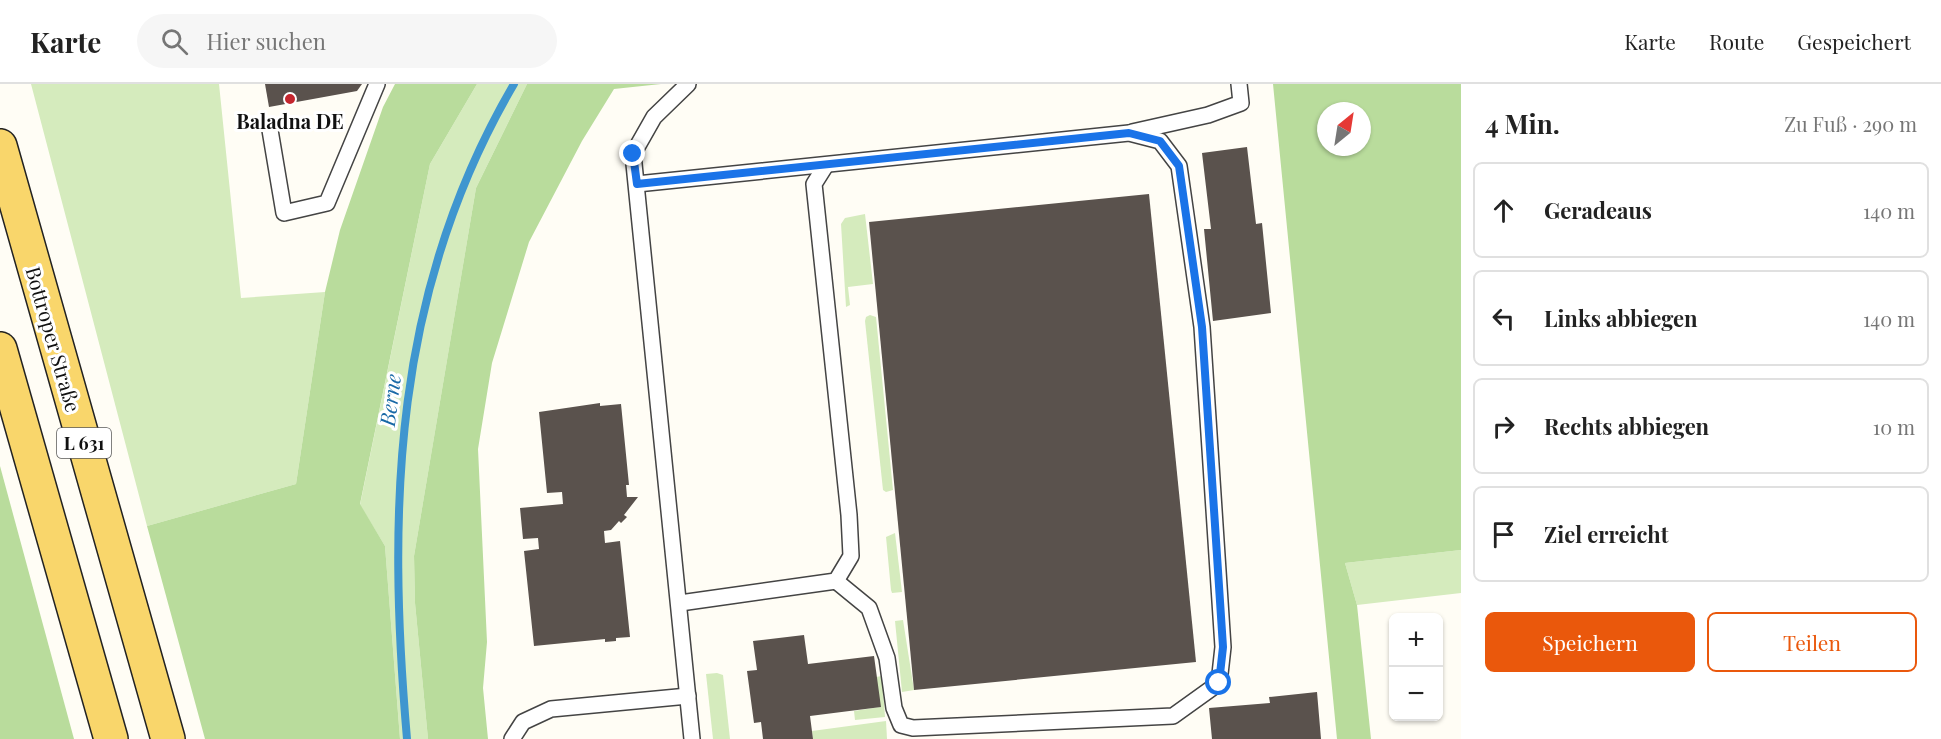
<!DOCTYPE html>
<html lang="de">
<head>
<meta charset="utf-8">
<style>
  :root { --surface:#fff; --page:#f6f6f6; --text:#222; --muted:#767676; --line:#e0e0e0; --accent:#ea580c }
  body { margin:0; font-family:"Playfair Display",serif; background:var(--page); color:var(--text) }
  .controls { position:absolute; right:18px; bottom:18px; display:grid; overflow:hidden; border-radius:9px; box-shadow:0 2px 4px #0004 }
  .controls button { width:54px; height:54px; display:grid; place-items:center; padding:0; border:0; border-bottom:2px solid var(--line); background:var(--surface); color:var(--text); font:30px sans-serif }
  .compass { position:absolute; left:1317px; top:18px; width:54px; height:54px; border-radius:50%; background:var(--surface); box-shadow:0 2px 4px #0004; rotate:30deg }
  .stop { position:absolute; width:18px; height:18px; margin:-14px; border:4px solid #1a73e8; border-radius:50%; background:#fff }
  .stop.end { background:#1a73e8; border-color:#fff; box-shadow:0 2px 6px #0008 }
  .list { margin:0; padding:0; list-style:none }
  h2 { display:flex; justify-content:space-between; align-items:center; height:78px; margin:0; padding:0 24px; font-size:26px }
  h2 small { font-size:20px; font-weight:400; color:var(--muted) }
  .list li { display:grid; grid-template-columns:39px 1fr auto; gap:18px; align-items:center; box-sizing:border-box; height:96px; margin:0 12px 12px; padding:0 12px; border:2px solid var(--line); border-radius:9px }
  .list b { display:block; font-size:22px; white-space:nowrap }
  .list em { font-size:20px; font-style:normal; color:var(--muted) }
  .actions { display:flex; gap:12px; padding:18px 24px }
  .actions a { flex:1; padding:14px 0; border:2px solid var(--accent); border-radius:9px; text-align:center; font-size:21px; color:var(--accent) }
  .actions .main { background:var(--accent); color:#fff }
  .icon { flex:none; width:33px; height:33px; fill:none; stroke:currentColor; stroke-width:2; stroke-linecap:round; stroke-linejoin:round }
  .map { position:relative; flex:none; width:1461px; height:655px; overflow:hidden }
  header { display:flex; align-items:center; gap:36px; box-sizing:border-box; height:84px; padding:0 30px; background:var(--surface); border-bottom:2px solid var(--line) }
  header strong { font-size:28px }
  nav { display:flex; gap:33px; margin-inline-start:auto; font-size:21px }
  .search { width:420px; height:54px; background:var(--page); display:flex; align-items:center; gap:15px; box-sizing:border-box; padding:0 21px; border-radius:33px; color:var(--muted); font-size:22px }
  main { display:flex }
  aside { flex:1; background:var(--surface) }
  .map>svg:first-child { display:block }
  .green { fill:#d5ebbd }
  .forest { fill:#b9dc9c; fill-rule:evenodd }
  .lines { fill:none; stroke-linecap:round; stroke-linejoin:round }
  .stream { stroke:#3f96cf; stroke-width:8 }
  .building { fill:#5a524d }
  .service-casing { stroke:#444; stroke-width:18 }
  .primary-casing { stroke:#222; stroke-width:36 }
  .service { stroke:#fff; stroke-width:15 }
  .primary { stroke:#f9d66b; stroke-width:33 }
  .route { stroke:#1a73e8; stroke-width:8 }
  .poi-dot { fill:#c4262e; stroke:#fff; stroke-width:2 }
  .labels { text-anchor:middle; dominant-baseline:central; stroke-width:6; stroke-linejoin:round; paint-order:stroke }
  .shield { fill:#fff; stroke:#585858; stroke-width:1.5 }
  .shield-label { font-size:18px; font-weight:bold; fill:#111 }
  .poi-label { font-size:20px; font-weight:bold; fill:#111; stroke:#fff }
  .street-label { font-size:20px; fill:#111; stroke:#fff }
  .water-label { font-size:21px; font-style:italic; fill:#1768a6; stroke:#fff }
</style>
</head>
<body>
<header>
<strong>Karte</strong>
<div class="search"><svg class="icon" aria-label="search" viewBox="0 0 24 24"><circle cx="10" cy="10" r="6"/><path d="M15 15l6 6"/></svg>Hier suchen</div>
<nav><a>Karte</a><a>Route</a><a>Gespeichert</a></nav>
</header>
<main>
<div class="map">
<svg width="1461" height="655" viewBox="0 0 1461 655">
  <rect width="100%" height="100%" fill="#fffdf5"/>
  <g class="green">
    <polygon points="31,0 219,0 241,214 325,208 296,400 147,442"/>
    <polygon points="477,0 527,0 476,104 414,472 415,519 428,655 400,655 385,462 360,421 430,80"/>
    <polygon points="865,130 873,200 848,203 850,221 846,223 841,140 845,134"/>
    <polygon points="870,231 876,233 893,406 886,408 883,406 865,237 866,233"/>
    <polygon points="895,449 902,508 892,509 891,506 886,453"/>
    <polygon points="1461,466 1461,509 1357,521 1345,479"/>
    <polygon points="903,536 914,606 902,608 895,537"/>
    <polygon points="717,589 723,591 730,655 713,655 706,590"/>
    <polygon points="882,592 885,633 855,636 854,627 880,623 876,593"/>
    <polygon points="886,637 887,655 813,655 812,647"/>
  </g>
  <g class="forest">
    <polygon points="395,0 477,0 430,80 360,420 385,462 400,655 205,655 147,442 296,400 325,208 340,146 383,23"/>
    <polygon points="527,0 661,0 614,5 582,57 529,158 492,279 478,365 487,558 483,604 488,655 428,655 415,519 414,472 476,104"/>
    <path d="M1273,0H1461V466L1345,479L1357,521L1371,655H1337ZM1326,27H1362V63H1326Z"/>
    <polygon points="0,382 74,655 0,655"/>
  </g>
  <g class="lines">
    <path class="stream" d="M407,655C387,423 393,206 514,0"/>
  </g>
  <g class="building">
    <polygon points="265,0 362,0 357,7 269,23"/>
    <polygon points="1247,63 1256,140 1262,139 1271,229 1213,237 1204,145 1211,145 1202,69"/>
    <polygon points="1149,110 1196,578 914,606 869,138"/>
    <polygon points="600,319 600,322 621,320 629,401 626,401 627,413 638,413 624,431 627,433 621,439 619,437 611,446 604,447 605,459 620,457 630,553 616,554 616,557 605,558 605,555 534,562 524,467 539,465 538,454 523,455 520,424 563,420 562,408 547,409 539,328"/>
    <polygon points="804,551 808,580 874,572 881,623 810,632 813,655 763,655 761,638 754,639 747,587 757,586 753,557"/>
    <polygon points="1317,608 1321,655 1212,655 1209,624 1270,619 1269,613"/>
  </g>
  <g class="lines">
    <g class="service-casing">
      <g id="service">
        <polyline points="688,0 654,33 633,70 692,655"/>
        <polyline points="270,46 284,129 327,119 377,0"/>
        <polyline points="1132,48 1208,31 1241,19 1239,0"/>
        <polyline points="637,100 1129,49 1160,57 1179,82 1202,243 1223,563 1219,599 1173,632 913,644 901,641 894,624 887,574 869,524 836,497"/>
        <polyline points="680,519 836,497 851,472 849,431 814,100 826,81"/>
        <polyline points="512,655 523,638 551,625 688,612"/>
      </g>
    </g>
    <g class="primary-casing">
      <g id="primary">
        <polyline points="0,62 168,655"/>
        <polyline points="0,265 111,655"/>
      </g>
    </g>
    <use href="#service" class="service"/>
    <use href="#primary" class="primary"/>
  </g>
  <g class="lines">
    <polyline class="route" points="633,70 637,100 1129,49 1160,57 1179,82 1202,243 1223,563 1219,599"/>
  </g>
  <circle class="poi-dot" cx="290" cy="15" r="6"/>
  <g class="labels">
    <rect class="shield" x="57" y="344" width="54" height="30" rx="4.5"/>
    <g class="shield-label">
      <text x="84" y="359">L 631</text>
    </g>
    <g class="poi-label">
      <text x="290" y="36">Baladna DE</text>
    </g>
    <g class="street-label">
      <text transform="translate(54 255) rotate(74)">Bottroper Straße</text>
    </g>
    <g class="water-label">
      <text transform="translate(389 316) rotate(-83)">Berne</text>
    </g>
  </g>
</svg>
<div class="controls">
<button>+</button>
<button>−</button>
</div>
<svg class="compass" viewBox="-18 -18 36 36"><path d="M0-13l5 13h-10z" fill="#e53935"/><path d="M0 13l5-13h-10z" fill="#767676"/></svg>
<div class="stop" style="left:1219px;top:599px"></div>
<div class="stop end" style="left:633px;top:70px"></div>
</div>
<aside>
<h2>4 Min.<small>Zu Fuß · 290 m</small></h2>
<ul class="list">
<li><svg class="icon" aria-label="ahead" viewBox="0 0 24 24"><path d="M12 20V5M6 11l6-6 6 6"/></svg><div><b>Geradeaus</b></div><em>140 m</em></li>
<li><svg class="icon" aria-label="left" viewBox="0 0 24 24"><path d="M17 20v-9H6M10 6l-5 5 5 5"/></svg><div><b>Links abbiegen</b></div><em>140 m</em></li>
<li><svg class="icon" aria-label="right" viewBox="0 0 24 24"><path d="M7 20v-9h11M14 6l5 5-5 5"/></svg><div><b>Rechts abbiegen</b></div><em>10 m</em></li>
<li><svg class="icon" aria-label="arrive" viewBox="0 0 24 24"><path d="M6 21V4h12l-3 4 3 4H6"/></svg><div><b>Ziel erreicht</b></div></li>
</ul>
<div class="actions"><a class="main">Speichern</a><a>Teilen</a></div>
</aside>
</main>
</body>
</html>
